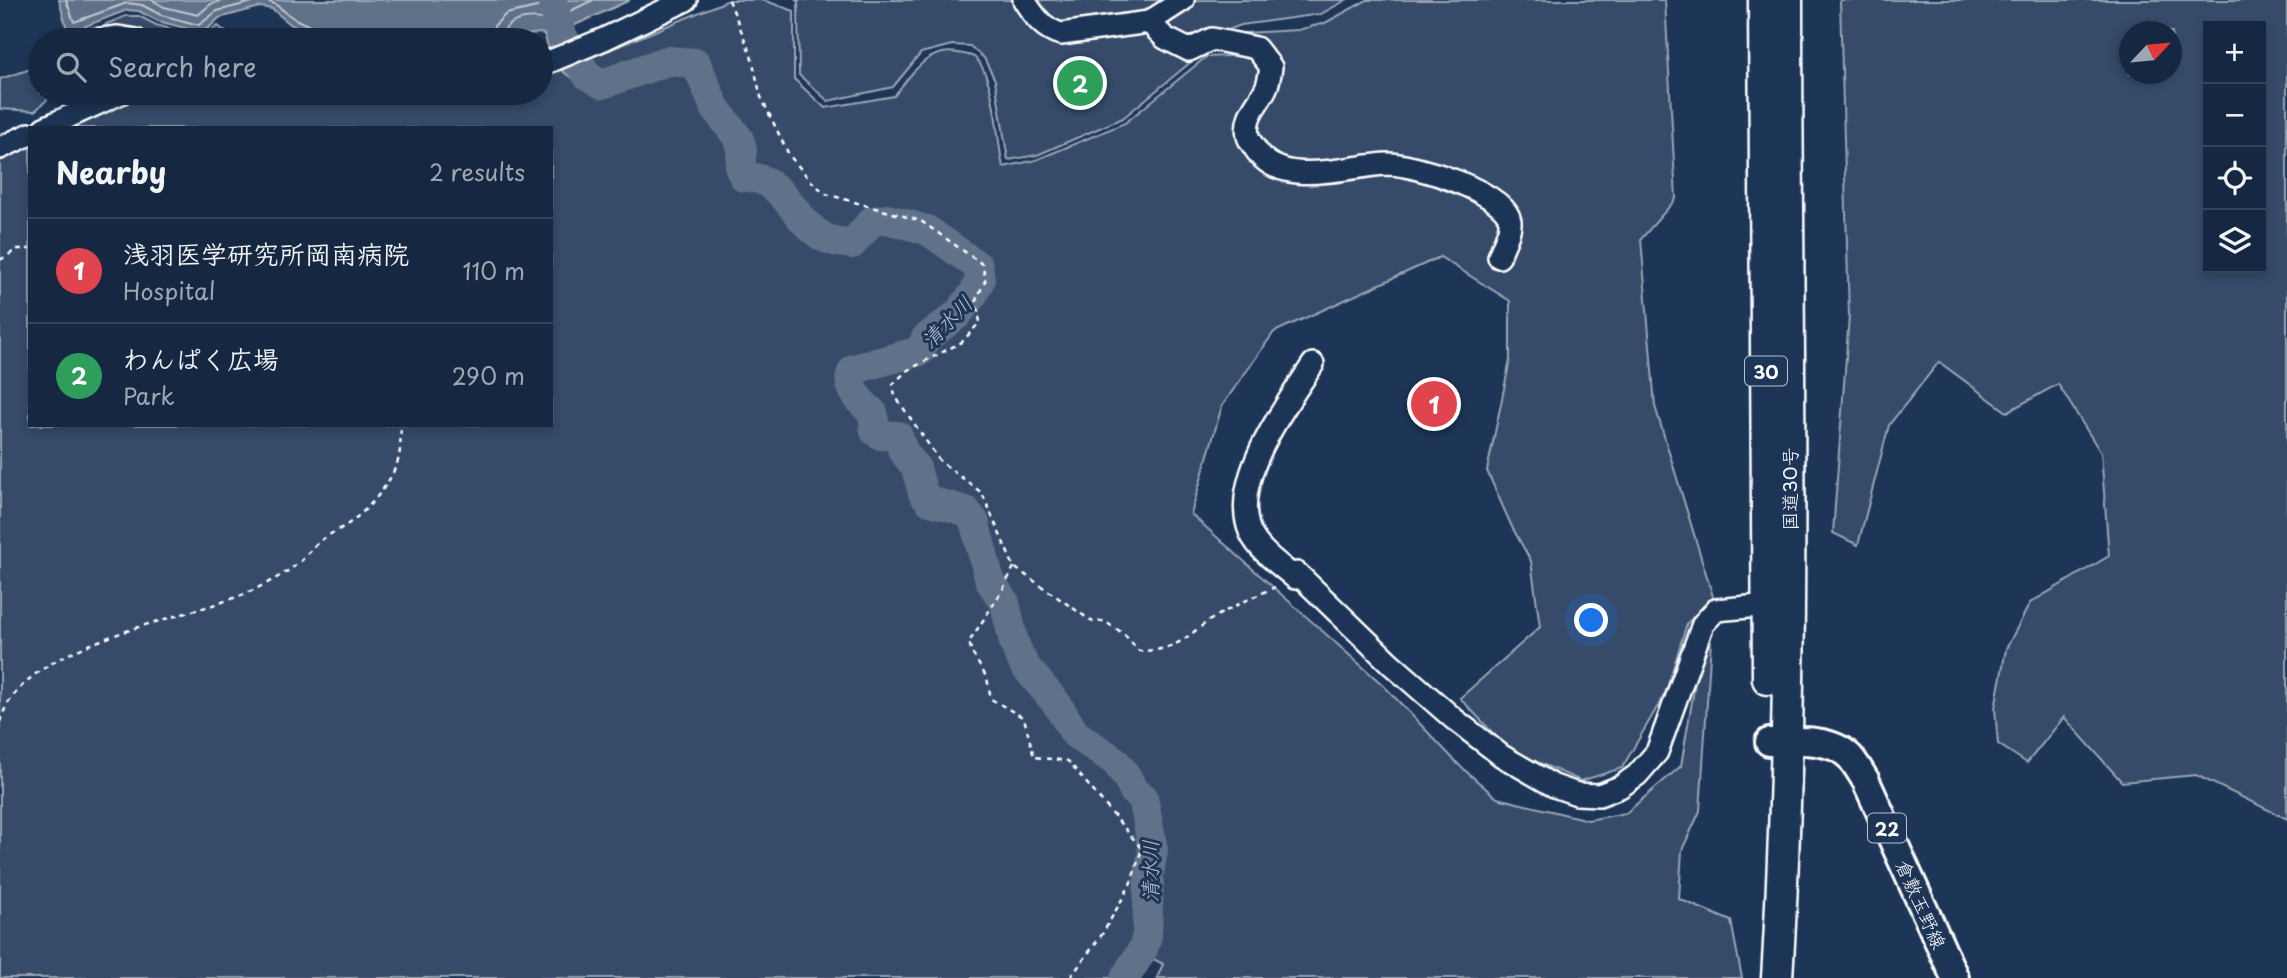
<!DOCTYPE html>
<html lang="en">
<head>
<meta charset="utf-8">
<style>
  :root { --surface:#162841; --page:#1f3048; --text:#f1f3f6; --muted:#9ea6b1; --line:#35445a; --accent:#8bbbb9 }
  body { margin:0; font-family:"Playpen Sans","Klee One",sans-serif; background:var(--page); color:var(--text) }
  .controls { position:absolute; right:21px; top:21px; display:grid; overflow:hidden; border-radius:0px; box-shadow:0 4px 10px #0003 }
  .controls button { width:63px; height:63px; display:grid; place-items:center; padding:0; border:0; border-bottom:2px solid var(--line); background:var(--surface); color:var(--text); font:35px sans-serif }
  .compass { position:absolute; left:2119px; top:21px; width:63px; height:63px; border-radius:50%; background:var(--surface); box-shadow:0 4px 10px #0003; rotate:64deg }
  .you { position:absolute; left:1592px; top:621px; width:24px; height:24px; margin:-18px; border:5px solid #fff; border-radius:50%; background:#1a73e8; box-shadow:0 0 0 10px #1a73e833 }
  .badge { display:grid; place-items:center; width:46px; height:46px; border-radius:50%; background:var(--accent); color:#fff; font-size:23px; font-weight:700 }
  .pin { position:absolute; translate:-50% -50%; border:4px solid #fff; box-shadow:0 2px 7px #0006 }
  .list { margin:0; padding:0; list-style:none }
  h2 { display:flex; justify-content:space-between; align-items:center; height:91px; margin:0; padding:0 28px; font-size:30px }
  h2 small { font-size:23px; font-weight:400; color:var(--muted) }
  .list li { display:grid; grid-template-columns:46px 1fr auto; gap:21px; align-items:center; box-sizing:border-box; height:105px; padding:0 28px; border-top:2px solid var(--line) }
  .list b { display:block; font-size:26px; white-space:nowrap }
  .list p { margin:0; font-size:23px; white-space:nowrap; color:var(--muted) }
  .list em { font-size:23px; font-style:normal; color:var(--muted) }
  .icon { flex:none; width:38px; height:38px; fill:none; stroke:currentColor; stroke-width:2; stroke-linecap:round; stroke-linejoin:round }
  .map { position:relative; flex:none; width:2287px; height:978px; overflow:hidden }
  .search { position:absolute; background:var(--surface); box-shadow:0 4px 10px #0003; left:28px; top:28px; width:525px; height:77px; display:flex; align-items:center; gap:18px; box-sizing:border-box; padding:0 24px; border-radius:38px; color:var(--muted); font-size:26px }
  .panel { position:absolute; background:var(--surface); box-shadow:0 4px 10px #0003; left:28px; top:126px; width:525px; height:301px; border-radius:0px }
  .map>svg:first-child { display:block }
  .green { fill:#364b69; stroke:#9aa5b4; stroke-width:2; fill-rule:evenodd }
  .water { fill:#617289; stroke:#a0aab8; stroke-width:2 }
  .lines { fill:none; stroke-linecap:round; stroke-linejoin:round }
  .shore { stroke:#c0c7d0; stroke-width:2 }
  .river { stroke:#617289; stroke-width:30 }
  .minor-casing { stroke:#fff; stroke-width:26 }
  .major-casing { stroke:#fff; stroke-width:32 }
  .highway-casing { stroke:#fff; stroke-width:35 }
  .path { stroke:#fff; stroke-width:2.5; stroke-dasharray:5 5; stroke-linecap:butt }
  .minor { stroke:#1d3557; stroke-width:21 }
  .major { stroke:#1d3557; stroke-width:26 }
  .highway { stroke:#1d3557; stroke-width:30 }
  .labels { text-anchor:middle; dominant-baseline:central; stroke-width:6; stroke-linejoin:round; paint-order:stroke }
  .shield { fill:#1d3557; stroke:#bbc2cd; stroke-width:2 }
  .shield-label { font-size:18px; font-weight:bold; fill:#fff }
  .street-label { font-size:19px; fill:#fff; stroke:#1d3557 }
  .water-label { font-size:21px; font-style:italic; fill:#b8c0ca; stroke:#1d3557 }
</style>
</head>
<body>
<div class="map">
<svg width="2287" height="978" viewBox="0 0 2287 978">
  <rect width="100%" height="100%" fill="#1d3557"/>
  <filter id="ink" filterUnits="userSpaceOnUse"><feTurbulence type="fractalNoise" baseFrequency=".0143" numOctaves="2"/><feDisplacementMap in="SourceGraphic" scale="14" xChannelSelector="R" yChannelSelector="G"/><feConvolveMatrix kernelMatrix="1 2 1 2 8 2 1 2 1" color-interpolation-filters="sRGB"/></filter>
  <g filter="url(#ink)">
    <g class="green">
      <path d="M729,0H763L794,11V79L825,108L894,96C911,75 927,47 958,53C963,54 970,55 974,57C995,73 997,141 1003,167L1036,160L1125,123L1206,57L1252,55L1280,64L1277,56L1236,38L1243,33L1298,30L1325,23L1367,0H1665L1676,199L1641,239L1655,406L1714,600L1687,623L1666,692L1622,768L1581,781L1508,749L1460,698L1540,627L1531,561L1512,527L1487,471L1510,360V301L1440,257L1274,332L1222,406L1191,514L1383,685L1460,766L1497,798L1588,820L1626,813L1681,766L1699,660L1711,641L1700,811L1682,850L1679,899L1731,921L1742,978H1157L1163,964L1140,952L1124,968L1119,978H0V161L30,145V425H551V128H67L145,93H541V69L571,66Z"/>
      <polygon points="795,0 1346,0 1321,14 1241,25 1192,44 1151,31 1203,52 1123,118 1037,155 1008,160 995,80 984,58 970,46 952,45 921,53 893,87 828,101 799,75 798,1"/>
      <path d="M1840,0H2287V819L2196,775L2122,782L2064,717L2027,763L1998,744L1995,708L2006,649L2030,603L2109,556L2101,453L2058,384L2007,412L1939,362L1889,425L1858,545L1833,533L1849,316ZM2261,26V268H2208V26ZM2130,32H2172V74H2130Z"/>
      <polygon points="126,16 139,16 156,25 200,37 218,26 235,39 101,40 106,24"/>
      <polygon points="40,66 40,93 54,93 35,111 0,109 0,79"/>
    </g>
    <path class="water" d="M59,0H630L573,26L596,74L592,85C585,80 579,80 571,77C554,68 549,51 544,34L540,33L490,40H314L310,34L290,24L272,9L260,7L219,18L209,28L200,32L158,21L139,11L127,10L68,33Z"/>
    <g class="lines">
      <g class="shore">
        <polyline points="66,0 74,22 127,3 142,5 161,15 199,25 217,11 260,0"/>
        <polyline points="152,0 164,7 198,15 211,4 224,0"/>
        <path d="M260,0C279,2 280,10 295,19C306,25 317,26 319,40"/>
        <polyline points="492,40 494,26 506,14 537,7 553,9 568,0"/>
        <path d="M502,40C504,14 540,16 557,23L566,13L593,0"/>
      </g>
      <path class="river" d="M552,0L563,39L587,75L602,84L667,61L696,63L715,108L739,139L742,149L740,169L744,177C785,176 792,221 825,238C832,241 843,243 852,244L872,221L887,219L927,230L978,266L980,280L974,293L957,315L926,338L920,351L854,369C843,384 861,403 873,413L875,431L881,435L898,436L903,451L916,468L923,493L930,501L966,511L974,521L990,581L1005,603L1014,643L1024,665L1057,704L1075,734L1115,761L1127,777L1134,792L1143,797L1153,850L1149,875L1147,936L1143,949L1125,978"/>
      <g class="minor-casing">
        <g id="minor">
          <path d="M1024,0C1034,16 1043,29 1061,34L1149,22L1165,38L1189,50L1212,39L1256,48L1271,67C1270,73 1269,82 1266,88C1258,105 1244,115 1248,136C1249,141 1254,146 1256,150C1282,190 1349,165 1388,164C1414,164 1506,192 1510,221C1511,232 1502,247 1499,257"/>
          <polyline points="1149,22 1183,0"/>
          <polyline points="94,40 118,37 136,40"/>
          <polyline points="541,63 551,61 604,39 686,0"/>
          <polyline points="44,128 121,93"/>
          <polyline points="0,148 30,134"/>
          <path d="M1313,364C1287,404 1233,475 1248,526C1254,548 1278,563 1295,578L1297,573L1390,663L1454,719L1502,756L1554,786L1577,794L1599,795L1620,787L1637,775L1657,752L1703,624L1716,610L1781,604"/>
        </g>
      </g>
      <g class="major-casing">
        <path id="major" d="M1769,742C1794,741 1831,737 1850,757C1856,764 1861,773 1866,781L1955,978"/>
      </g>
      <g class="highway-casing">
        <g id="highway">
          <polyline points="1764,0 1768,679"/>
          <path d="M1777,978C1797,652 1787,326 1787,0"/>
        </g>
      </g>
      <g class="path">
        <path d="M729,0L751,55L761,97L789,155L810,180L826,194L921,221L982,264L986,279L976,300L980,322L962,342L908,370L893,384L895,396L940,461L982,493L1014,567L1093,622L1104,621L1124,634L1139,651C1181,651 1186,634 1217,616C1235,605 1256,596 1275,587"/>
        <polyline points="0,260 18,249 30,249"/>
        <polyline points="1014,567 1002,591 969,642 972,653 987,678 991,699 1024,718 1034,757 1068,761 1142,849 1130,885 1103,933 1070,978"/>
        <path d="M0,722C22,642 180,621 247,593C266,584 286,574 302,560C308,554 313,546 320,541C329,534 339,530 348,524C369,509 392,483 399,457C401,447 400,435 401,425"/>
      </g>
      <use href="#minor" class="minor"/>
      <use href="#major" class="major"/>
      <use href="#highway" class="highway"/>
    </g>
  </g>
  <g class="labels">
    <g class="shield">
      <rect x="1745" y="356.5" width="42" height="29" rx="5"/>
      <rect x="1868" y="813.5" width="38" height="29" rx="5"/>
    </g>
    <g class="shield-label">
      <text x="1766" y="371">30</text>
      <text x="1887" y="828">22</text>
    </g>
    <g class="street-label">
      <text transform="translate(1789 489) rotate(-90)">国道30号</text>
      <text transform="translate(1922 904) rotate(66)">倉敷玉野線</text>
    </g>
    <g class="water-label">
      <text transform="translate(946 321) rotate(-46)">清水川</text>
      <text transform="translate(1149 871) rotate(-90)">清水川</text>
    </g>
  </g>
</svg>
<div class="controls">
<button>+</button>
<button>−</button>
<button><svg class="icon" aria-label="locate" viewBox="0 0 24 24"><circle cx="12" cy="12" r="6"/><path d="M12 2v4M12 18v4M2 12h4M18 12h4"/></svg></button>
<button><svg class="icon" aria-label="layers" viewBox="0 0 24 24"><path d="M12 4l9 5-9 5-9-5zM3 14l9 5 9-5"/></svg></button>
</div>
<svg class="compass" viewBox="-18 -18 36 36"><path d="M0-13l5 13h-10z" fill="#e53935"/><path d="M0 13l5-13h-10z" fill="#9ea6b1"/></svg>
<div class="you"></div>
<div class="pin badge" style="left:1434px;top:404px;background:#e0444e">1</div>
<div class="pin badge" style="left:1080px;top:83px;background:#2e9e5b">2</div>
<div class="search"><svg class="icon" aria-label="search" viewBox="0 0 24 24"><circle cx="10" cy="10" r="6"/><path d="M15 15l6 6"/></svg>Search here</div>
<section class="panel">
<h2>Nearby<small>2 results</small></h2>
<ul class="list">
<li><span class="badge" style="background:#e0444e">1</span><div><b>浅羽医学研究所岡南病院</b><p>Hospital</p></div><em>110 m</em></li>
<li><span class="badge" style="background:#2e9e5b">2</span><div><b>わんぱく広場</b><p>Park</p></div><em>290 m</em></li>
</ul>
</section>
</div>
</body>
</html>
